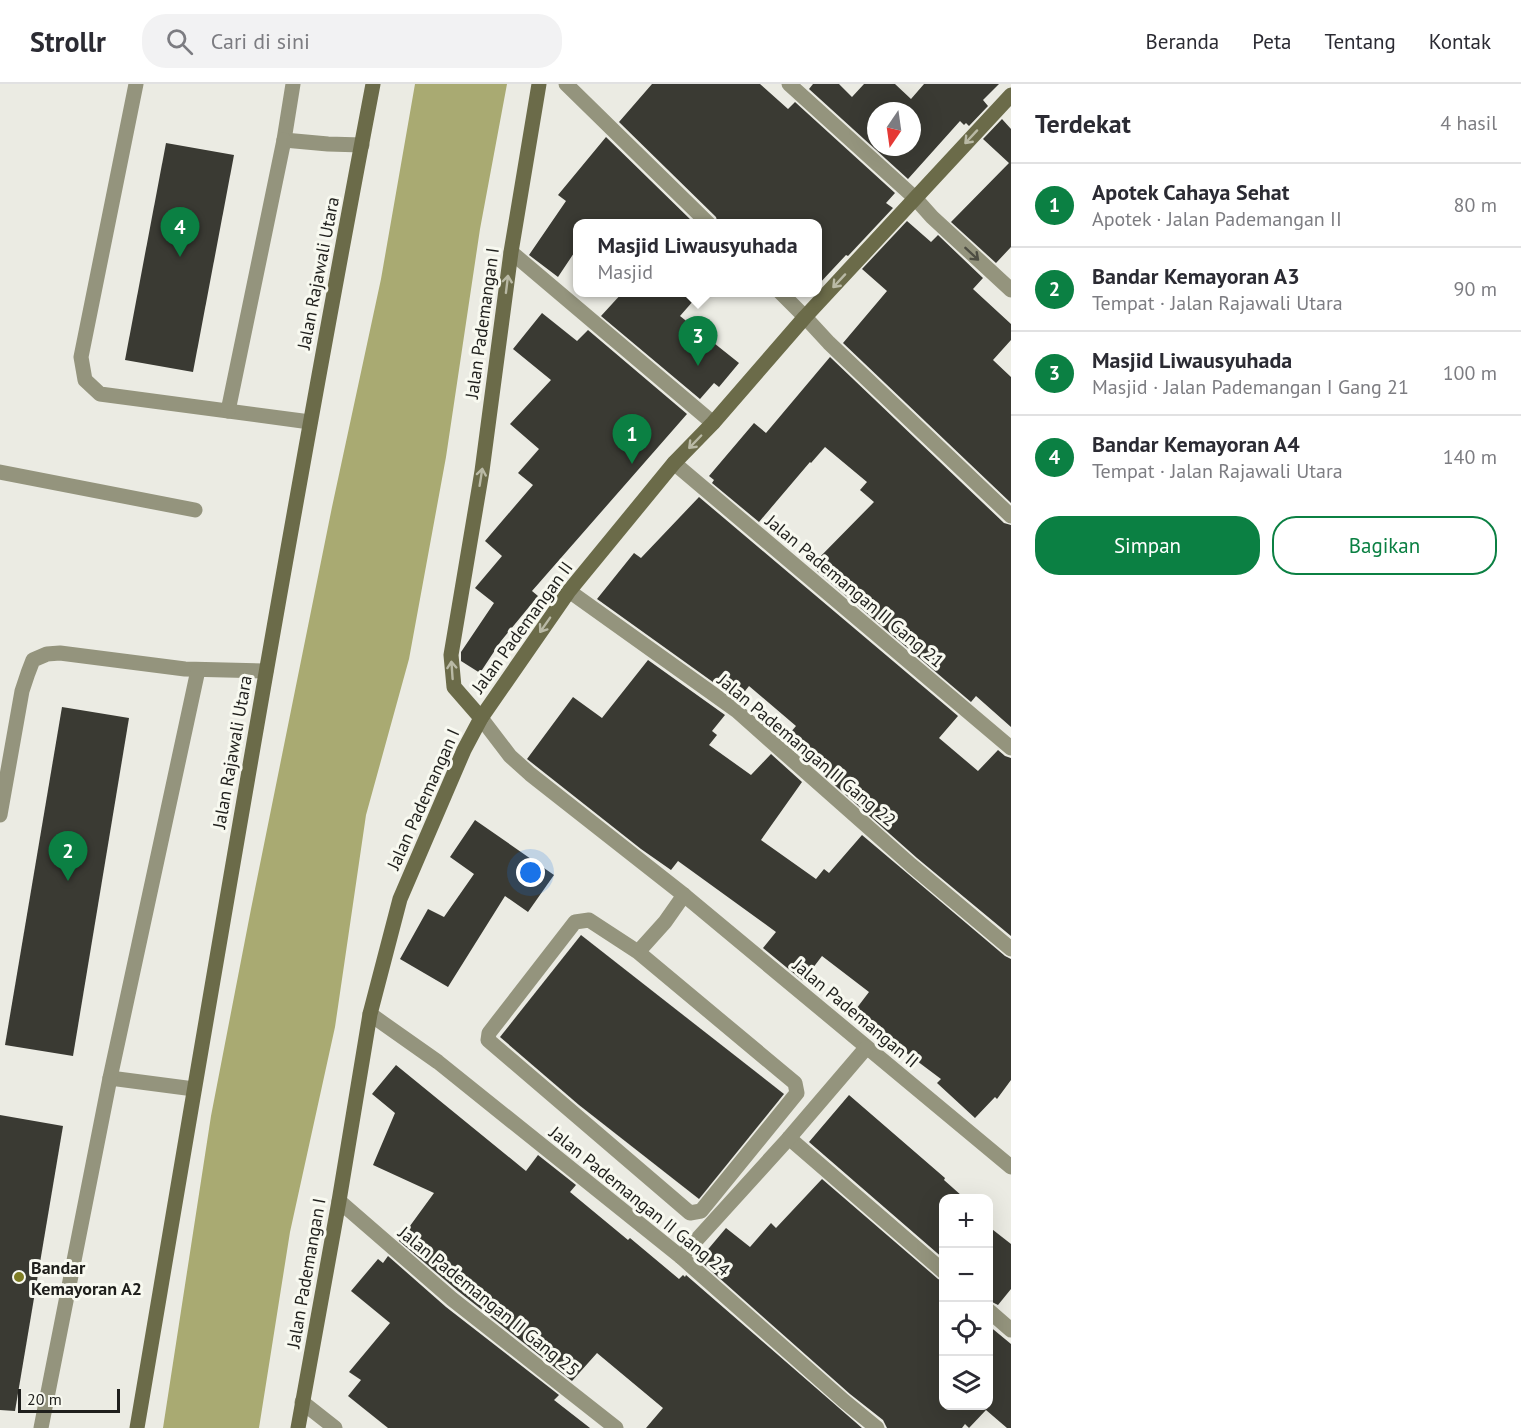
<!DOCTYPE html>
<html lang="id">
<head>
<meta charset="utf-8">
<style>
  :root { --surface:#fff; --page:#f2f2f3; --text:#2b2b33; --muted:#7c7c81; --line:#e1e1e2; --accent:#0b8043 }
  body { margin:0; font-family:"PT Sans",sans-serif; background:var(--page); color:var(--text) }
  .controls { position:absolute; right:18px; bottom:18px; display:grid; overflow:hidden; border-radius:12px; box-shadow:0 6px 24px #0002 }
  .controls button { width:54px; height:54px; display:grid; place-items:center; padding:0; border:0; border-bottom:2px solid var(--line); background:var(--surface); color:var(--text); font:30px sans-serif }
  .compass { position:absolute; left:867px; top:18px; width:54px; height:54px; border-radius:50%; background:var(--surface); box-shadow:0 6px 24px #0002; rotate:193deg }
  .scale { position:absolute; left:18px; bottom:15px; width:102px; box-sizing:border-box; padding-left:6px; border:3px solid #1f1f1c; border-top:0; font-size:16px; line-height:21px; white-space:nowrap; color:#1f1f1c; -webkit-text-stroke:4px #f8f9f0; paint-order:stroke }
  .you { position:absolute; left:531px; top:789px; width:21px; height:21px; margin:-15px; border:4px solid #fff; border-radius:50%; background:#1a73e8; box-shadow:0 0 0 9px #1a73e833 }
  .badge { display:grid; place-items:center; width:39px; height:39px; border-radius:50%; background:var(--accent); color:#fff; font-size:20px; font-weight:700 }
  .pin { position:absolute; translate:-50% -50px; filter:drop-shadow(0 2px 3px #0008) }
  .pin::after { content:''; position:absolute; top:32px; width:21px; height:18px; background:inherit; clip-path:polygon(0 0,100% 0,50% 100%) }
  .popup { position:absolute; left:573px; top:135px; width:249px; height:78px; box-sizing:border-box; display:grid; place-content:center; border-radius:12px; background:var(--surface); filter:drop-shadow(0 2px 4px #0005); font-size:20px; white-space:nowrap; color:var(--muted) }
  .popup b { font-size:22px; color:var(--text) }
  .popup::after { content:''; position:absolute; left:50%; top:100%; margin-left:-12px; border:12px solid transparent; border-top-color:var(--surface) }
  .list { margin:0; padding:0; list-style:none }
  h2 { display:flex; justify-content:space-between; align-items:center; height:78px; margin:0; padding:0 24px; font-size:26px }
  h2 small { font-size:20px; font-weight:400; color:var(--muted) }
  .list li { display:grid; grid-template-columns:39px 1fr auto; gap:18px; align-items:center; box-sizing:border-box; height:84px; padding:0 24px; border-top:2px solid var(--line) }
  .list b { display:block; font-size:22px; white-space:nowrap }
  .list p { margin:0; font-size:20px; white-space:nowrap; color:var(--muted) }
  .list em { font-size:20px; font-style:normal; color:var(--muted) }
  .actions { display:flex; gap:12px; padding:18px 24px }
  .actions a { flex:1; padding:14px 0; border:2px solid var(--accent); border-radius:24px; text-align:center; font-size:21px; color:var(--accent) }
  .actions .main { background:var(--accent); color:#fff }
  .icon { flex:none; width:33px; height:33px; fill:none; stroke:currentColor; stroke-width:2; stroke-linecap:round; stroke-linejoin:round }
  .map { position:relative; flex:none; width:1011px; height:1344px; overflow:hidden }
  header { display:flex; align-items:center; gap:36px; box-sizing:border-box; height:84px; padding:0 30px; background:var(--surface); border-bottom:2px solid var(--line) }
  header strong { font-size:28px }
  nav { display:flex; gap:33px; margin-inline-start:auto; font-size:21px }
  .search { width:420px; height:54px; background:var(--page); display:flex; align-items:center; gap:15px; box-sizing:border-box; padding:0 21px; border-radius:24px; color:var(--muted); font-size:22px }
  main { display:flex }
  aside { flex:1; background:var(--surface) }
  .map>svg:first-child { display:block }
  .water { fill:#a9aa72 }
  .building { fill:#3a3a33; fill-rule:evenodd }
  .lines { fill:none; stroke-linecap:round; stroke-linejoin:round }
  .lane { stroke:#94947d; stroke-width:15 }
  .street { stroke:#94947d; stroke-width:15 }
  .secondary { stroke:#6b6b49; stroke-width:15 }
  .oneway { stroke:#b9b9a5 }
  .oneway2 { stroke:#4e4e43 }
  .poi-dot { fill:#7e7c24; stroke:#f8f9f0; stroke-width:2 }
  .labels { text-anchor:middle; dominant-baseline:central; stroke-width:6; stroke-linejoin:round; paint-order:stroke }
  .street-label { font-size:18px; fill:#1f1f1c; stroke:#f8f9f0 }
  .poi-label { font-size:18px; font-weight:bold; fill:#1f1f1c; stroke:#f8f9f0; text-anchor:start }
</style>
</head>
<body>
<header>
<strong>Strollr</strong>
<div class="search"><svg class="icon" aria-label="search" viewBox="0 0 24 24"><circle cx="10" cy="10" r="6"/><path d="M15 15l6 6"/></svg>Cari di sini</div>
<nav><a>Beranda</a><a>Peta</a><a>Tentang</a><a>Kontak</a></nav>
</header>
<main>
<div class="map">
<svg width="1011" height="1344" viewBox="0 0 1011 1344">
  <rect width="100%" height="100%" fill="#ebebe3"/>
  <polygon class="water" points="415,0 507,0 480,145 446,373 409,575 366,731 335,943 290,1148 259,1344 163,1344 211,1032 251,825 332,423 381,195"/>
  <g class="building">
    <polygon points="652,0 760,0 788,25 795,18 895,109 886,119 893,124 848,172 846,171 818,201 818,140 718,140 716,133 619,38"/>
    <path d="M813,0H839L852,13L864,0H895L911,15L924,0H999L983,16L988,22L969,42L966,39L964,41L960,37L908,95L809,5ZM876,27H912V63H876Z"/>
    <polygon points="1002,35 1011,45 1011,163 996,179 951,138 1009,79 983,55"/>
    <polygon points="606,53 695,140 578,140 578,163 558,193 529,171 566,117 558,111"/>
    <polygon points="166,59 234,71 193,288 125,276"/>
    <polygon points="907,137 931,158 938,151 983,194 973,205 1011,240 1011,256 993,276 1011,293 1011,419 843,259 887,207 862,185"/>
    <polygon points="623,208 701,208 680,232 739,279 719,303 714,299 700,315 601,232"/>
    <polygon points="542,229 577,257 588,246 687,330 532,507 538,512 501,557 480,589 461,577 461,568 494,519 475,504 502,472 485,457 533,401 518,389 539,365 510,340 551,296 513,265"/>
    <polygon points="830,273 1004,439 1011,441 1011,643 976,612 971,618 811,482 874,418 860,406 867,398 825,363 811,379 810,378 759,438 712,399 714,396 709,392 754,339 766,349"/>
    <polygon points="699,413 958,632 939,654 978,687 998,666 1005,672 1011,674 1011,852 917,774 784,656 796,642 749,602 738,616 597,515 634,469 641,474"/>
    <polygon points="648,576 725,631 712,647 717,651 709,661 751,691 771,670 802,698 761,756 816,795 824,785 829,789 862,751 1005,872 1011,875 1011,996 997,1015 995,1013 975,1034 937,999 941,995 853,929 869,908 822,872 803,897 763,864 776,848 678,777 671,786 641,765 527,675 573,613 602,634"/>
    <polygon points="62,623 129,634 73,972 5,961"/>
    <polygon points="475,736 554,791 528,828 505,812 448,903 400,875 428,825 444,833 474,790 450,773"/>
    <polygon points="581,851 784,1010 699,1115 579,1021 500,953"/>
    <polygon points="396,981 526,1087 538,1071 576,1101 570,1108 628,1156 630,1154 679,1195 683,1191 685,1193 686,1191 862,1344 646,1344 663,1324 597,1269 572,1297 458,1207 399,1157 434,1109 373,1081 395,1029 372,1010"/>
    <polygon points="849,1011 945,1094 944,1096 962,1112 959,1114 944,1114 944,1175 809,1058"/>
    <polygon points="0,1031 63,1042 15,1327 0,1326"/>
    <polygon points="822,1095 938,1195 944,1198 944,1322 988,1322 988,1241 1011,1260 1011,1344 1007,1344 986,1326 969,1344 965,1340 962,1344 887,1344 883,1336 850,1310 699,1176 726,1144 750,1163 771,1139 776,1144"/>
    <polygon points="988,1142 1011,1160 1011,1205 998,1221 988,1216"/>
    <polygon points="388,1172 446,1223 559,1311 554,1316 590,1344 388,1344 348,1312 361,1296 349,1288 390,1239 351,1207 378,1175 383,1179"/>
  </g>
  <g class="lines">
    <g class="lane">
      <polyline points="136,0 81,273 85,296 100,310 310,338"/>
      <polyline points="293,0 284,56 328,60 362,61"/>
      <polyline points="228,327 284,56"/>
      <polyline points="0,388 195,426"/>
      <polyline points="0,731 22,607 28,589 33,576 47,570 60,569 185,585 266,587"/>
      <polyline points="638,868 795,999 797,1009 701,1127 690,1129 488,956 489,949 575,838 589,836 638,868 665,838 684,811"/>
      <polyline points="110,994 194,1005"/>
      <polyline points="41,1344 110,994 198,586"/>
    </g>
    <g class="street">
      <polyline points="566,0 709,140"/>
      <polyline points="789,0 915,114 932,133 1011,206"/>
      <polyline points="511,168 713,339"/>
      <polyline points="780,208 805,233 829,259 1011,432"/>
      <polyline points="674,379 1011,664"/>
      <polyline points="569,507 737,627 911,781 1011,865"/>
      <polyline points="481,634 510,672 530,690 684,811 1011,1083"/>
      <polyline points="370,930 438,978 681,1173 844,1317 877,1344"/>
      <polyline points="789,1054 944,1188"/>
      <polyline points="339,1117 452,1215 616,1344"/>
      <polyline points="681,1173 789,1054 866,964"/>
      <polyline points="988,1226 1011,1246"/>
      <polyline points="302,1318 335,1344"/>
    </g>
    <g class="secondary">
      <polyline points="481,634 454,603 451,571 482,387 511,168 539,0"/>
      <path d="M137,1344C213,896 288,447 373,0"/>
      <polyline points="298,1344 339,1117 370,930 400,815 464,666 481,634 569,507 674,379 713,339 805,233 1011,11"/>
    </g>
  </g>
  <defs><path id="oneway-shaft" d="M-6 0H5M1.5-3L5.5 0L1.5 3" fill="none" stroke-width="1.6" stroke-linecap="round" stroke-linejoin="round" transform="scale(1.5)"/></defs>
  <g class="oneway">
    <use href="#oneway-shaft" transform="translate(971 53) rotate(133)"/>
    <use href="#oneway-shaft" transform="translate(839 197) rotate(133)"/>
    <use href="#oneway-shaft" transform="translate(507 200) rotate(-83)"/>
    <use href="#oneway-shaft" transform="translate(695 358) rotate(134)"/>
    <use href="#oneway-shaft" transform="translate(481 393) rotate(-81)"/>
    <use href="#oneway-shaft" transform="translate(545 541) rotate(125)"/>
    <use href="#oneway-shaft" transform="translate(452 586) rotate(-94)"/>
  </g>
  <use class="oneway2" href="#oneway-shaft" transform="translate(972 170) rotate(43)"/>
  <circle class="poi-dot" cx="19" cy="1193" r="6"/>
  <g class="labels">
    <g class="street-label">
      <text transform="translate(318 189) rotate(-79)">Jalan Rajawali Utara</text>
      <text transform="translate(482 239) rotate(-82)">Jalan Pademangan I</text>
      <text transform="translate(855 507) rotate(40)">Jalan Pademangan II Gang 21</text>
      <text transform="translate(522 543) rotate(-54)">Jalan Pademangan II</text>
      <text transform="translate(807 666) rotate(40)">Jalan Pademangan II Gang 22</text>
      <text transform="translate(232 668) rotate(-80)">Jalan Rajawali Utara</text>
      <text transform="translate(423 715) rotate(-66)">Jalan Pademangan I</text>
      <text transform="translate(856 929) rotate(40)">Jalan Pademangan II</text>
      <text transform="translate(640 1117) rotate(39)">Jalan Pademangan II Gang 24</text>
      <text transform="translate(306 1189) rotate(-80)">Jalan Pademangan I</text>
      <text transform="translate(489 1217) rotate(39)">Jalan Pademangan II Gang 25</text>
    </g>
    <g class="poi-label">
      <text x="31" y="1183">Bandar<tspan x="31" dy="21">Kemayoran A2</tspan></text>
    </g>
  </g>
</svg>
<div class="controls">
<button>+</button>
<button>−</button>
<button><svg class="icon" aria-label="locate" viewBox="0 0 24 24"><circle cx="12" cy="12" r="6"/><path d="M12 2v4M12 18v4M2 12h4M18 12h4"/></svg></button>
<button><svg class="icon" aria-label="layers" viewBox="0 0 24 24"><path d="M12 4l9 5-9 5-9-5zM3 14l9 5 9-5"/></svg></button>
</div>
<svg class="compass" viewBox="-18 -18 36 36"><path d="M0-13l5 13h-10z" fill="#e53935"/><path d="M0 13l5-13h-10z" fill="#7c7c81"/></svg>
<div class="scale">20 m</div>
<div class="you"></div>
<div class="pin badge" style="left:632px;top:380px">1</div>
<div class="pin badge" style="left:68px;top:797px">2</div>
<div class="pin badge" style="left:698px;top:282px">3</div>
<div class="popup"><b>Masjid Liwausyuhada</b>Masjid</div>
<div class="pin badge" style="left:180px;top:173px">4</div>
</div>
<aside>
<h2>Terdekat<small>4 hasil</small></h2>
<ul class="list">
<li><span class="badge">1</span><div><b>Apotek Cahaya Sehat</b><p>Apotek · Jalan Pademangan II</p></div><em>80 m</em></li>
<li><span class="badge">2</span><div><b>Bandar Kemayoran A3</b><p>Tempat · Jalan Rajawali Utara</p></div><em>90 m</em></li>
<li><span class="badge">3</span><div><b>Masjid Liwausyuhada</b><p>Masjid · Jalan Pademangan I Gang 21</p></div><em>100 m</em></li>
<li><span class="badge">4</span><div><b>Bandar Kemayoran A4</b><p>Tempat · Jalan Rajawali Utara</p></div><em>140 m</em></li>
</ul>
<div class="actions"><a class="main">Simpan</a><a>Bagikan</a></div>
</aside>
</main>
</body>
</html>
